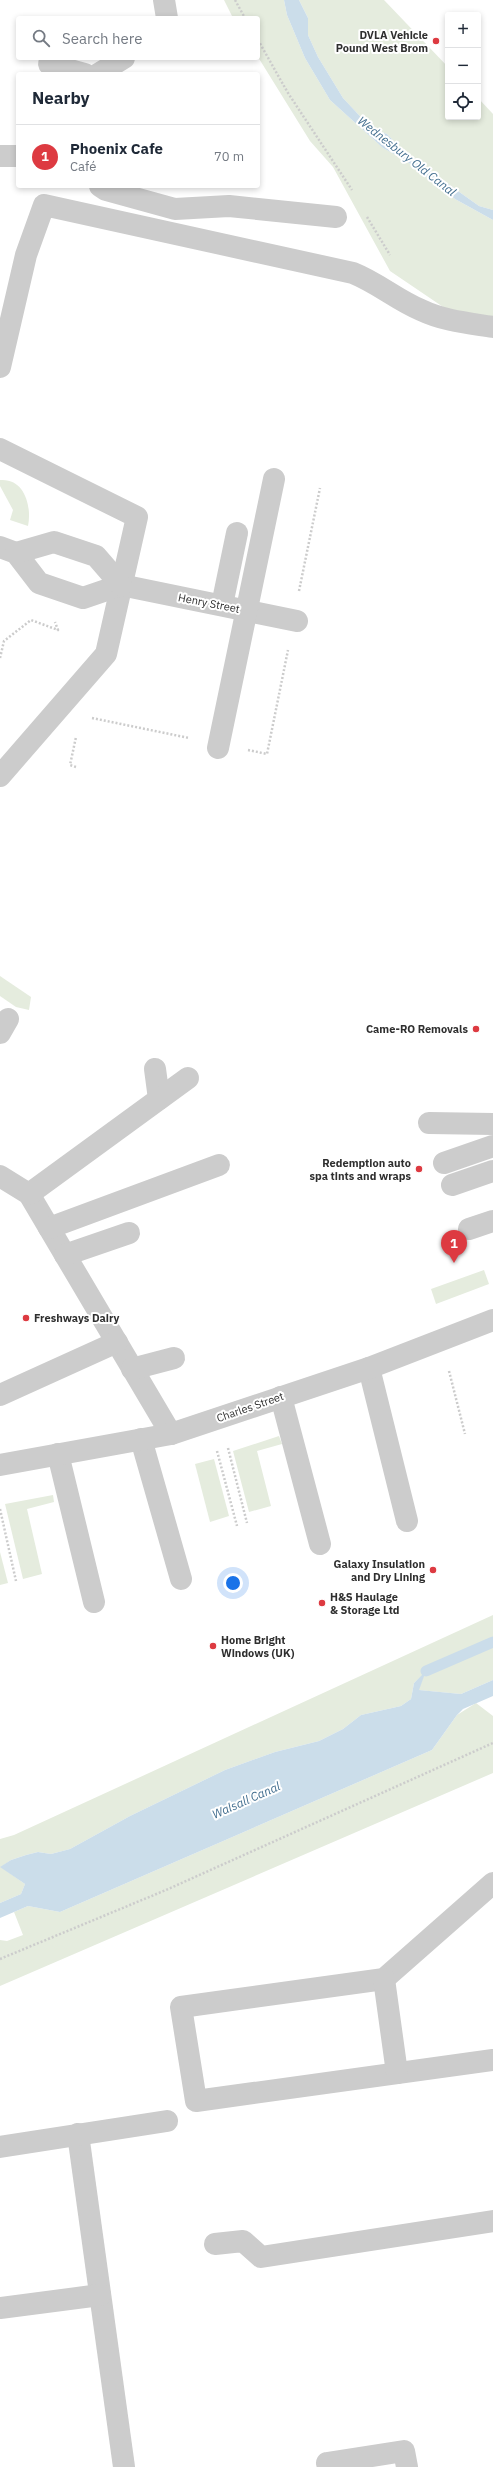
<!DOCTYPE html>
<html lang="en">
<head>
<meta charset="utf-8">
<style>
  :root { --surface:#fff; --page:#f6f6f7; --text:#1f2937; --muted:#747a83; --line:#e0e1e3; --accent:#dd3a41 }
  body { margin:0; font-family:"IBM Plex Sans",sans-serif; background:var(--page); color:var(--text) }
  .controls { position:absolute; right:12px; top:12px; display:grid; overflow:hidden; border-radius:4px; box-shadow:0 2px 6px #0003 }
  .controls button { width:36px; height:36px; display:grid; place-items:center; padding:0; border:0; border-bottom:1px solid var(--line); background:var(--surface); color:var(--text); font:20px sans-serif }
  .you { position:absolute; left:233px; top:1583px; width:14px; height:14px; margin:-10px; border:3px solid #fff; border-radius:50%; background:#1a73e8; box-shadow:0 0 0 6px #1a73e833 }
  .badge { display:grid; place-items:center; width:26px; height:26px; border-radius:50%; background:var(--accent); color:#fff; font-size:13px; font-weight:700 }
  .pin { position:absolute; translate:-50% -33px; filter:drop-shadow(0 1px 2px #0008) }
  .pin::after { content:''; position:absolute; top:21px; width:14px; height:12px; background:inherit; clip-path:polygon(0 0,100% 0,50% 100%) }
  .list { margin:0; padding:0; list-style:none }
  h2 { display:flex; justify-content:space-between; align-items:center; height:52px; margin:0; padding:0 16px; font-size:17px }
  h2 small { font-size:13px; font-weight:400; color:var(--muted) }
  .list li { display:grid; grid-template-columns:26px 1fr auto; gap:12px; align-items:center; box-sizing:border-box; height:64px; padding:0 16px; border-top:1px solid var(--line) }
  .list b { display:block; font-size:15px; white-space:nowrap }
  .list p { margin:0; font-size:13px; white-space:nowrap; color:var(--muted) }
  .list em { font-size:13px; font-style:normal; color:var(--muted) }
  .icon { flex:none; width:22px; height:22px; fill:none; stroke:currentColor; stroke-width:2; stroke-linecap:round; stroke-linejoin:round }
  .map { position:relative; flex:none; width:493px; height:2467px; overflow:hidden }
  .search { position:absolute; background:var(--surface); box-shadow:0 2px 6px #0003; left:16px; top:16px; width:244px; height:44px; display:flex; align-items:center; gap:10px; box-sizing:border-box; padding:0 14px; border-radius:4px; color:var(--muted); font-size:15px }
  .panel { position:absolute; background:var(--surface); box-shadow:0 2px 6px #0003; left:16px; top:72px; width:244px; height:116px; border-radius:4px }
  .map>svg:first-child { display:block }
  .green { fill:#e5ecde }
  .water { fill:#cbddea }
  .lines { fill:none; stroke-linecap:round; stroke-linejoin:round }
  .stream { stroke:#cbddea; stroke-width:11 }
  .path { stroke:#ccc; stroke-width:2.5; stroke-dasharray:2 2; stroke-linecap:butt }
  .minor { stroke:#ccc; stroke-width:22 }
  .poi-dot { fill:#dd3a41; stroke:#fff; stroke-width:1.5 }
  .labels { text-anchor:middle; dominant-baseline:central; stroke-width:4; stroke-linejoin:round; paint-order:stroke }
  .poi-label { font-size:11px; font-weight:bold; fill:#2f2f2f; stroke:#fff; text-anchor:end }
  .street-label { font-size:11px; fill:#2f2f2f; stroke:#fff }
  .water-label { font-size:12px; font-style:italic; fill:#416d8e; stroke:#fff }
</style>
</head>
<body>
<div class="map">
<svg width="493" height="2467" viewBox="0 0 493 2467">
  <rect width="100%" height="100%" fill="#fff"/>
  <g class="green">
    <polygon points="224,0 284,0 287,15 305,58 330,100 383,148 405,160 455,199 493,220 493,318 452,313 390,271 333,167 310,141 258,57 258,18 233,18"/>
    <polygon points="299,0 384,0 448,67 448,117 478,117 478,98 493,114 493,210 479,206 406,154 387,134 371,128 343,98 318,57 308,35 308,18"/>
    <path d="M0,480C25,478 32,507 28,526L10,520L13,510L0,486Z"/>
    <polygon points="0,976 31,997 29,1010 16,1007 0,996"/>
    <polygon points="484,1270 489,1284 436,1304 431,1289"/>
    <polygon points="279,1436 282,1444 257,1451 271,1506 249,1512 233,1451"/>
    <polygon points="214,1459 229,1516 210,1522 195,1464"/>
    <polygon points="53,1495 54,1502 27,1509 42,1574 23,1579 5,1504"/>
    <polygon points="0,1552 8,1583 0,1585"/>
    <polygon points="493,1615 493,1680 461,1694 418,1690 425,1673 414,1683 411,1699 401,1706 361,1715 343,1729 319,1741 275,1752 225,1770 130,1816 70,1849 51,1854 38,1852 26,1855 11,1860 1,1867 25,1884 21,1894 0,1903 0,1839 14,1835"/>
    <polygon points="476,1703 493,1716 493,1773 0,1986 0,1940 7,1941 23,1935 14,1912 28,1906 60,1912 432,1750 457,1715"/>
  </g>
  <g class="water">
    <polygon points="284,0 299,0 308,18 308,35 318,57 343,98 371,128 387,134 406,154 479,206 493,210 493,220 455,199 405,160 383,148 330,100 305,58 287,15"/>
    <polygon points="426,1671 419,1690 461,1694 493,1680 493,1696 463,1709 457,1715 432,1750 60,1912 28,1906 0,1918 0,1903 21,1894 25,1884 0,1867 11,1860 26,1855 38,1852 51,1854 70,1849 130,1816 225,1770 275,1752 319,1741 343,1729 361,1715 401,1706 411,1699 414,1683"/>
  </g>
  <g class="lines">
    <polyline class="stream" points="426,1671 493,1642"/>
    <g class="path">
      <polyline points="235,0 245,18"/>
      <polyline points="258,40 288,93 352,190"/>
      <polyline points="367,217 390,255"/>
      <polyline points="299,591 320,488"/>
      <polyline points="0,658 4,641 31,620 58,630 55,622"/>
      <polyline points="92,718 189,738"/>
      <polyline points="248,750 267,754 288,650"/>
      <polyline points="76,767 70,765 76,737"/>
      <polyline points="449,1371 465,1434"/>
      <polyline points="228,1448 247,1523"/>
      <polyline points="217,1451 237,1526"/>
      <polyline points="0,1509 16,1581"/>
      <polyline points="0,1959 166,1890 493,1743"/>
    </g>
    <g class="minor">
      <polyline points="164,0 167,18"/>
      <polyline points="49,64 85,74"/>
      <polyline points="98,74 124,58"/>
      <polyline points="0,156 18,156"/>
      <polyline points="100,186 106,190 175,209 229,206 336,217"/>
      <path d="M0,367L26,255L44,205L353,273C378,283 397,300 421,310C444,321 468,323 493,327"/>
      <polyline points="0,449 137,517 106,654 0,776"/>
      <polyline points="0,547 16,553 39,583 83,598 121,585 297,621"/>
      <polyline points="16,553 54,542 96,556 121,585"/>
      <polyline points="222,605 237,533"/>
      <polyline points="218,748 274,479"/>
      <polyline points="0,1033 8,1019"/>
      <polyline points="155,1069 159,1099"/>
      <polyline points="429,1123 493,1124"/>
      <polyline points="444,1163 493,1146"/>
      <polyline points="0,1176 29,1194 171,1434"/>
      <polyline points="452,1185 493,1171"/>
      <polyline points="29,1194 188,1078"/>
      <polyline points="49,1228 219,1165"/>
      <polyline points="469,1229 493,1221"/>
      <polyline points="65,1255 129,1233"/>
      <polyline points="369,1368 407,1521"/>
      <polyline points="132,1369 174,1358"/>
      <polyline points="0,1395 117,1342"/>
      <polyline points="281,1397 320,1544"/>
      <polyline points="141,1439 181,1579"/>
      <polyline points="58,1454 94,1602"/>
      <polyline points="0,1465 171,1434 369,1368 493,1320"/>
      <polyline points="493,1883 384,1979 181,2007 196,2101 493,2060"/>
      <polyline points="384,1979 397,2073"/>
      <polyline points="78,2134 124,2467"/>
      <polyline points="0,2147 167,2121"/>
      <polyline points="215,2244 243,2241 261,2257 493,2221"/>
      <polyline points="0,2308 100,2295"/>
      <polyline points="328,2467 327,2463 404,2451 407,2467"/>
    </g>
  </g>
  <g class="poi-dot">
    <circle cx="436" cy="41" r="4"/>
    <circle cx="476" cy="1029" r="4"/>
    <circle cx="419" cy="1169" r="4"/>
    <circle cx="26" cy="1318" r="4"/>
    <circle cx="433" cy="1570" r="4"/>
    <circle cx="322" cy="1603" r="4"/>
    <circle cx="213" cy="1646" r="4"/>
  </g>
  <g class="labels">
    <g class="poi-label">
      <text x="428" y="35">DVLA Vehicle<tspan x="428" dy="13">Pound West Brom</tspan></text>
      <text x="468" y="1029">Came-RO Removals</text>
      <text x="411" y="1163">Redemption auto<tspan x="411" dy="13">spa tints and wraps</tspan></text>
      <text x="34" y="1318" text-anchor="start">Freshways Dairy</text>
      <text x="425" y="1564">Galaxy Insulation<tspan x="425" dy="13">and Dry Lining</tspan></text>
      <text x="330" y="1597" text-anchor="start">H&amp;S Haulage<tspan x="330" dy="13">&amp; Storage Ltd</tspan></text>
      <text x="221" y="1640" text-anchor="start">Home Bright<tspan x="221" dy="13">Windows (UK)</tspan></text>
    </g>
    <g class="street-label">
      <text transform="translate(209 603) rotate(11)">Henry Street</text>
      <text transform="translate(250 1407) rotate(-19)">Charles Street</text>
    </g>
    <g class="water-label">
      <text transform="translate(407 156) rotate(38)">Wednesbury Old Canal</text>
      <text transform="translate(246 1800) rotate(-24)">Walsall Canal</text>
    </g>
  </g>
</svg>
<div class="controls">
<button>+</button>
<button>−</button>
<button><svg class="icon" aria-label="locate" viewBox="0 0 24 24"><circle cx="12" cy="12" r="6"/><path d="M12 2v4M12 18v4M2 12h4M18 12h4"/></svg></button>
</div>
<div class="you"></div>
<div class="pin badge" style="left:454px;top:1263px">1</div>
<div class="search"><svg class="icon" aria-label="search" viewBox="0 0 24 24"><circle cx="10" cy="10" r="6"/><path d="M15 15l6 6"/></svg>Search here</div>
<section class="panel">
<h2>Nearby<small></small></h2>
<ul class="list">
<li><span class="badge">1</span><div><b>Phoenix Cafe</b><p>Café</p></div><em>70 m</em></li>
</ul>
</section>
</div>
</body>
</html>
